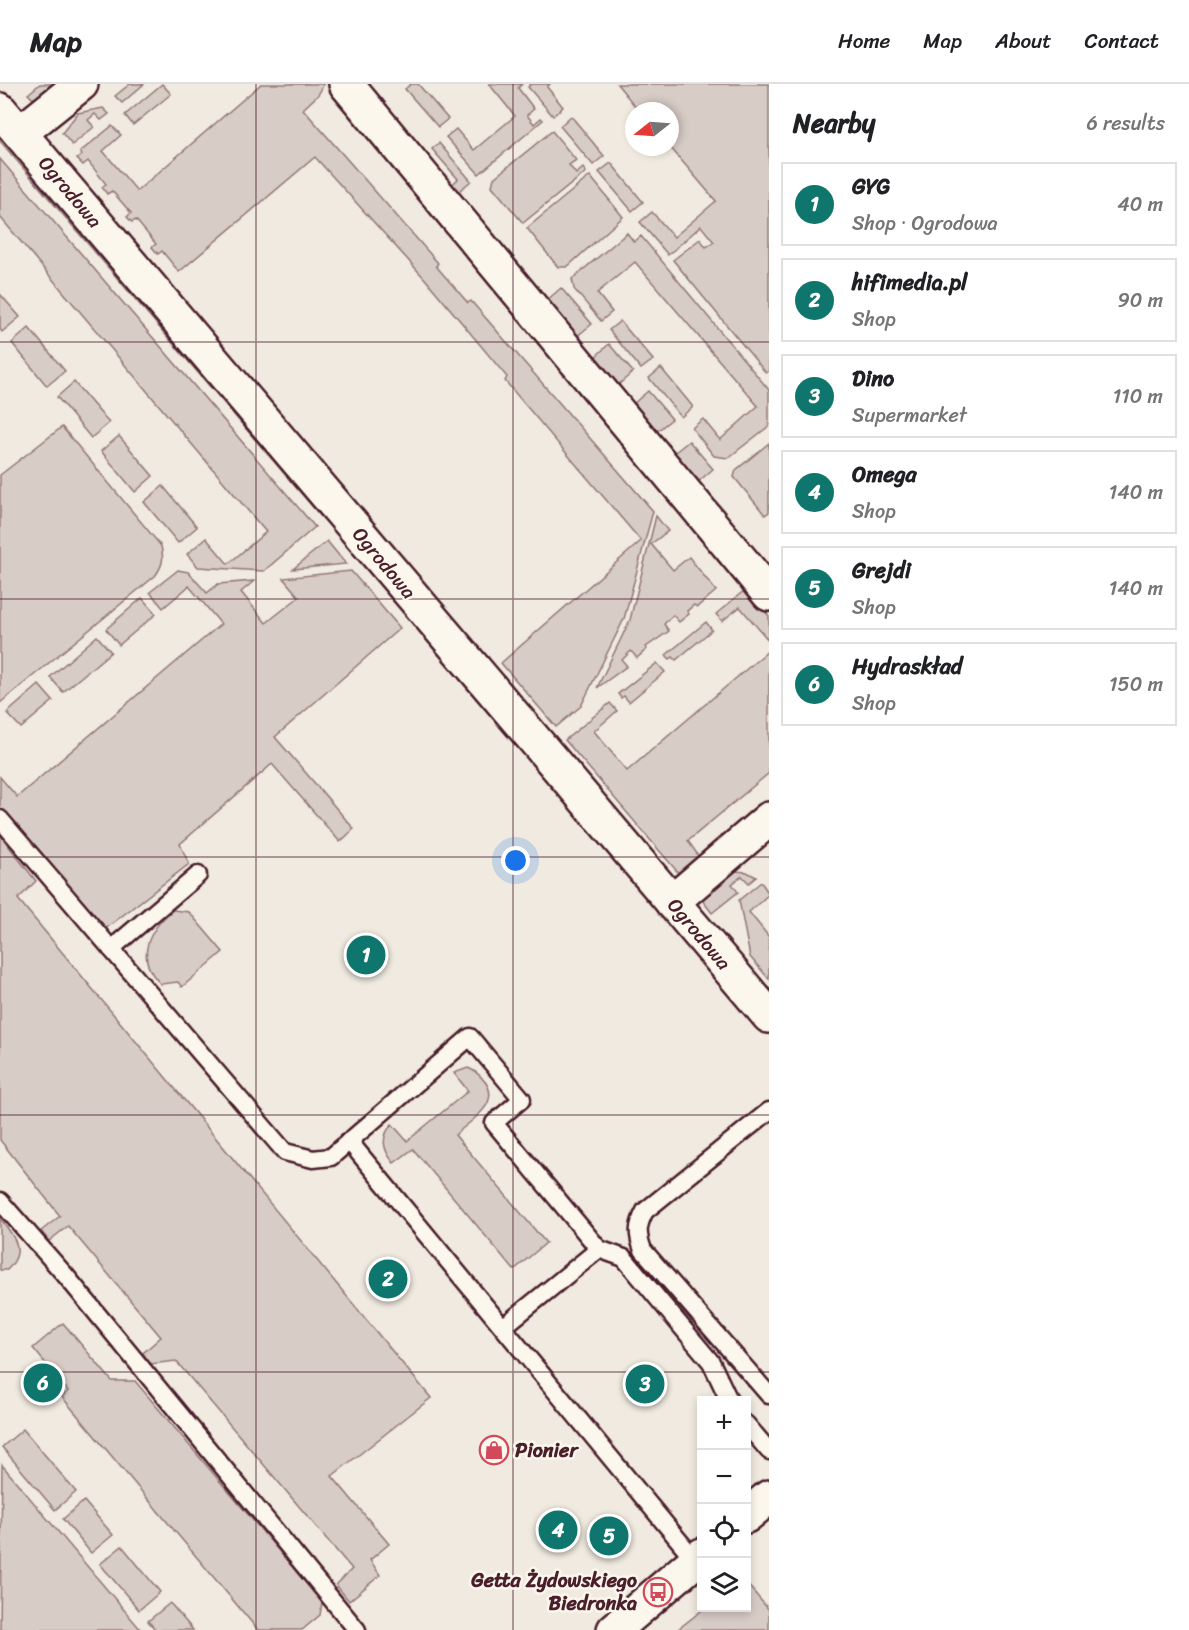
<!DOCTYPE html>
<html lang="en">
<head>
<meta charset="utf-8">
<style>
  :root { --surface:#fff; --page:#f2f2f2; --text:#202124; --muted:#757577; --line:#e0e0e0; --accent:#0f766e }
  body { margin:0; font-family:Sriracha,sans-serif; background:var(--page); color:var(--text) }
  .controls { position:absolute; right:18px; bottom:18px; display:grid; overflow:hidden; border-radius:0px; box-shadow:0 3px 9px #0003 }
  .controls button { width:54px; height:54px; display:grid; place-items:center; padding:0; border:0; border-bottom:2px solid var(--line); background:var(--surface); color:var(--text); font:30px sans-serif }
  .compass { position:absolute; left:625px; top:18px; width:54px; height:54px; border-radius:50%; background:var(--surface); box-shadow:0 3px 9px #0003; rotate:253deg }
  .you { position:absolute; left:516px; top:777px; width:21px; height:21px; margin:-15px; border:4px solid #fff; border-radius:50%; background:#1a73e8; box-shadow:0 0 0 9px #1a73e833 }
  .badge { display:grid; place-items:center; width:39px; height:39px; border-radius:50%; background:var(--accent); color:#fff; font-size:20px; font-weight:700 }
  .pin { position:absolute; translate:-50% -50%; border:3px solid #fff; box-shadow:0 2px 6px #0006 }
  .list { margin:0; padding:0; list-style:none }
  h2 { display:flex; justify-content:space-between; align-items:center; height:78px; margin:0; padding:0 24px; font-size:26px }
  h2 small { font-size:20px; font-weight:400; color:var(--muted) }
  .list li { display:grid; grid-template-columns:39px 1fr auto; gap:18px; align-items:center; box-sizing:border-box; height:84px; margin:0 12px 12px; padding:0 12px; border:2px solid var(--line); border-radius:0px }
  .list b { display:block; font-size:22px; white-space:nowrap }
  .list p { margin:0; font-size:20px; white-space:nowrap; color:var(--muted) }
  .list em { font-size:20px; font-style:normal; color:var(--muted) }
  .icon { flex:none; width:33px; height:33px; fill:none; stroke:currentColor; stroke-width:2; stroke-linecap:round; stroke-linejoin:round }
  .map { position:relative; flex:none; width:769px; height:1546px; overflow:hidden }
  header { display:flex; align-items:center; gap:36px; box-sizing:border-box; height:84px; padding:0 30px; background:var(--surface); border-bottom:2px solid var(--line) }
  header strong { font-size:28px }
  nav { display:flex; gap:33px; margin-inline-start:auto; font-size:21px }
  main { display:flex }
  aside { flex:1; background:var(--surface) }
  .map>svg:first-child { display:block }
  .green { fill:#d8ccc6; stroke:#917678; stroke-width:1.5 }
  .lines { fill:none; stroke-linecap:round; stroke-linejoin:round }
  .lane-casing { stroke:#4a1f2b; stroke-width:21 }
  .street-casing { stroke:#4a1f2b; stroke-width:38 }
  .secondary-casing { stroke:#4a1f2b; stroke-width:38 }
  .lane { stroke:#fbf7ec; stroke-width:16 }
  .street { stroke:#fbf7ec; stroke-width:33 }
  .secondary { stroke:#fbf7ec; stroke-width:33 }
  .grid { fill:none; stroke:#4a1f2b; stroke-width:1.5; stroke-opacity:0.55 }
  .labels { text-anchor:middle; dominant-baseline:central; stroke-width:5; stroke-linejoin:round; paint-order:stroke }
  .street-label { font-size:20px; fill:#4a1f2b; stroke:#fbf7ec }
  .poi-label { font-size:20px; font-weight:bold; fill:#4a1f2b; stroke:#fbf7ec; text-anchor:start }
</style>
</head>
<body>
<header>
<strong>Map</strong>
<nav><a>Home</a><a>Map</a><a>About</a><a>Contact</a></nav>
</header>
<main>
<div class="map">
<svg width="769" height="1546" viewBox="0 0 769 1546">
  <rect width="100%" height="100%" fill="#f0eae0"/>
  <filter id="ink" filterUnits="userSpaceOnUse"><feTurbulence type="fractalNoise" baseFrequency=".0167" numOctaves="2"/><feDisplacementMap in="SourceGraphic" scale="12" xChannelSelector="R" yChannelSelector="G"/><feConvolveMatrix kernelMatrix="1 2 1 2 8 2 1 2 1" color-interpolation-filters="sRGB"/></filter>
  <g filter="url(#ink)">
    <g class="green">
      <polygon points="40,0 54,0 36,14 32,14 28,10"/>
      <polygon points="130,0 144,0 122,19 115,12"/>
      <polygon points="162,0 171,10 133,41 125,31"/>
      <polygon points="261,0 324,0 318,11 303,25 438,179 436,182 468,219 471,217 653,427 624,535 581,622 556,643 501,579 641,457 505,297 507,293 426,196 315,73 179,188 162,167 158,170 152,163 156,160 136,136 132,138 127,133 131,129 112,107 107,110 102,103 106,100 88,77 83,81 77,75 82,71 80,68 112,42 121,51 103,67 137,107"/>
      <polygon points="411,0 418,0 448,35 438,43 405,5"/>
      <polygon points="489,0 522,0 518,4 534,25 527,31 534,40 541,34 543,36 479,90 446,53 456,45 474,66 515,32"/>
      <polygon points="531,0 550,0 547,3 563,23 553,32 528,3"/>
      <polygon points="617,0 769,0 769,287 766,289 673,176 700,155 706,163 714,158 701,142 668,171 640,138 652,128 674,153 716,117 670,63 670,27 639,27"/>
      <polygon points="103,24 109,30 101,36 95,30 88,36 94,43 72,61 62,49 78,29"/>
      <polygon points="571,32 604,72 593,81 560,42"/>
      <polygon points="552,47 576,76 569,81 576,90 583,84 586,88 523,139 492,102 494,94"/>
      <polygon points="0,48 327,431 323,435 0,57"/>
      <polygon points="439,59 471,97 454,111 448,104 458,95 432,65"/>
      <polygon points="0,75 315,443 264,487 198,483 187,470 206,454 228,480 266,448 0,133"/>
      <polygon points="611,79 643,118 632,127 599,88"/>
      <polygon points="590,92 623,133 567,183 558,183 527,144"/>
      <polygon points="627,149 634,158 641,152 769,306 769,342 728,374 714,372 692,344 703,335 720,356 758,322 635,178 597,209 612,228 601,237 574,205 572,195"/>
      <polygon points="561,204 592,240 576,253 546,217"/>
      <polygon points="0,210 20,233 2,248 0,245"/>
      <polygon points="620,237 653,276 641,285 609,246"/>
      <polygon points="29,244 65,287 47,302 12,259"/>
      <polygon points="609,260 633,288 617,302 594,274"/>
      <polygon points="661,284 693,323 681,333 649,294"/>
      <polygon points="74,298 109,339 91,354 57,313"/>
      <polygon points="648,307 672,335 656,348 633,320"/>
      <path d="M62,343L161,462C164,475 163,481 155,492L0,619V391Z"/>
      <polygon points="119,352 153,392 135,408 101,367"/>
      <polygon points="689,357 713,385 698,398 674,369"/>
      <polygon points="769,359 769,428 765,431 734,393 736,386"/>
      <polygon points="163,402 197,443 178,459 144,418"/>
      <polygon points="656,432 668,447 651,460 673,486 689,473 716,507 697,523 694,521 687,527 689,530 679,538 673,531 664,540 669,547 646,563 647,565 637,574 631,567 622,576 627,582 597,604 630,536"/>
      <polygon points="327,457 346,480 293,485"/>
      <polygon points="178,486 188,488 207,509 218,500 254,497 241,508 266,539 299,513 283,494 351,487 400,544 275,653 354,745 340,758 272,680 180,760 189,780 105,845 0,728 0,693 17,713 221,540 189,502 163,524 150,508"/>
      <polygon points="746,505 769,532 769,557 740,523 722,537 716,530"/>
      <polygon points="142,514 156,530 119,561 106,545"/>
      <polygon points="706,538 712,546 676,576 673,573 670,575 666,571"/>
      <polygon points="97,552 111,568 63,608 50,593"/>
      <polygon points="769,566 769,689 688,757 700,774 681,792 565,656 610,619 617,627 594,647 627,687"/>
      <polygon points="657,579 665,588 629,618 624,612 621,614 618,610"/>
      <polygon points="39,601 53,617 21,644 7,629"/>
      <polygon points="0,751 36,797 18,815 431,1314 332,1392 389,1460 370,1476 380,1491 349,1517 336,1501 352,1485 176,1277 150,1280 143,1269 161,1253 68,1142 49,1157 41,1147 60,1132 0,1056"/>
      <polygon points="734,787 747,788 756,793 749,799 742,792 732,800 738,808 712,829 702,816 721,792"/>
      <polygon points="761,798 769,810 749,828 769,853 769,895 750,873 739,816"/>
      <path d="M173,826L189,828L223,868L182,903L178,898L161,900C134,875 148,846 173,826Z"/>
      <path d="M468,984C476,987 481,992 486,999C501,1021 468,1038 455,1051L546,1159L514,1186L413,1065L394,1079C383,1066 380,1054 392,1040L407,1057L468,1007L454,989Z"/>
      <path d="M0,1134C14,1152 27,1167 7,1186H0Z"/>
      <polygon points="63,1239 112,1297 135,1297 322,1518 320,1531 302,1546 258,1546 62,1313 68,1307 33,1264"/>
      <polygon points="23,1345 76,1408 55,1426 2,1363"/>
      <polygon points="2,1381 141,1546 0,1546"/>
      <polygon points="84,1417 113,1451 91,1469 63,1435"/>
      <polygon points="122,1462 160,1508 139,1526 100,1480"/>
      <polygon points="747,1500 769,1526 769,1546 677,1546 705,1524 746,1524"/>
      <polygon points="170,1519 193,1546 156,1546 148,1537"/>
    </g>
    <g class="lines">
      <g class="lane-casing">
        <g id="lane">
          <polyline points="0,735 285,1068 313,1075 331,1073 470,953 522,1015 494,1039 599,1165 503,1243"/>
          <polyline points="111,865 198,791"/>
          <path d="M769,1027L645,1127C637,1142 637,1150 643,1166L769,1311"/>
          <polyline points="349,1057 695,1476"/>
          <polyline points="0,1117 66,1192 357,1546"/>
          <polyline points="599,1165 624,1174 711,1278 729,1316"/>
          <polyline points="746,1340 769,1367"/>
        </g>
      </g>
      <g class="street-casing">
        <g id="street">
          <polyline points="346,0 769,510"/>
          <polyline points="0,26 769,932"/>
          <polyline points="20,49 81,0"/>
          <polyline points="672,818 769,735"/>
        </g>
      </g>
      <g class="secondary-casing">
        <g id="secondary">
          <polyline points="746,1432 769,1413"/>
          <polyline points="614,1546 702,1471"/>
        </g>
      </g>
      <use href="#lane" class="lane"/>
      <use href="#street" class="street"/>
      <use href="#secondary" class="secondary"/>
    </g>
  </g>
  <path class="grid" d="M256,0V1546M513,0V1546M0,258H769M0,515H769M0,773H769M0,1031H769M0,1288H769"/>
  <defs>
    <g id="shop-ring" transform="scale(1.5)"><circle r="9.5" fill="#fbf7ec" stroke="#d1495b" stroke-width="1.5"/><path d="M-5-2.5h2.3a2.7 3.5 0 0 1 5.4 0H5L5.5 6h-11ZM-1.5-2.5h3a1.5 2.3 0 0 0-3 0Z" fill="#d1495b"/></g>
    <g id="bus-ring" transform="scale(1.5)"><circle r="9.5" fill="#fbf7ec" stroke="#d1495b" stroke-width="1.5"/><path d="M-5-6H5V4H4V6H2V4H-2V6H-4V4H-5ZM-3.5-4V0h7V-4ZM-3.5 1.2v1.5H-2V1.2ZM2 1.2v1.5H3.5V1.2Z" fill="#d1495b"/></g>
  </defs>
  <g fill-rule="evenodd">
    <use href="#shop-ring" x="494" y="1366"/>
    <use href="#bus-ring" x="658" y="1508"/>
  </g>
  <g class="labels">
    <g class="street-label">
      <text transform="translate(70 108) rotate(50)">Ogrodowa</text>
      <text transform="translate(384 479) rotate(50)">Ogrodowa</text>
      <text transform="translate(699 850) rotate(50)">Ogrodowa</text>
    </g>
    <g class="poi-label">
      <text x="515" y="1366">Pionier</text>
      <text x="637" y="1496" text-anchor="end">Getta Żydowskiego<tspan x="637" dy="23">Biedronka</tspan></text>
    </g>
  </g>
</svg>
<div class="controls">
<button>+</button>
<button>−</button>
<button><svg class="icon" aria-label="locate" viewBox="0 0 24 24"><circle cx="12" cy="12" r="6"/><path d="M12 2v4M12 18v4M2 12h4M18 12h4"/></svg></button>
<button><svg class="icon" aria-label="layers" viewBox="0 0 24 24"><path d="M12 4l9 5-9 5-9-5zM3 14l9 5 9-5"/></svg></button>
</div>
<svg class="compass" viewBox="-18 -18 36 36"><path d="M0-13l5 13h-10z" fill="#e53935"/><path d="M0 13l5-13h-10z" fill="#757577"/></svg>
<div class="you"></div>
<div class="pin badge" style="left:366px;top:871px">1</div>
<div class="pin badge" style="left:388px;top:1195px">2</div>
<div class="pin badge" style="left:645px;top:1300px">3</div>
<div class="pin badge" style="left:558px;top:1446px">4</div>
<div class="pin badge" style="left:609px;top:1452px">5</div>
<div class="pin badge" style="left:43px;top:1299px">6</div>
</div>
<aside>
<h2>Nearby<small>6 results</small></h2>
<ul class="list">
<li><span class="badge">1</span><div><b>GYG</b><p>Shop · Ogrodowa</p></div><em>40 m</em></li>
<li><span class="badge">2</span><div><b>hifimedia.pl</b><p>Shop</p></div><em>90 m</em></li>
<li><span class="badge">3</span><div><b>Dino</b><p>Supermarket</p></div><em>110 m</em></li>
<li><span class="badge">4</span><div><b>Omega</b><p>Shop</p></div><em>140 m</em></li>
<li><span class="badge">5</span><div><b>Grejdi</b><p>Shop</p></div><em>140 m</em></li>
<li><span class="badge">6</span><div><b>Hydraskład</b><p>Shop</p></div><em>150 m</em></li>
</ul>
</aside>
</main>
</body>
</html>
